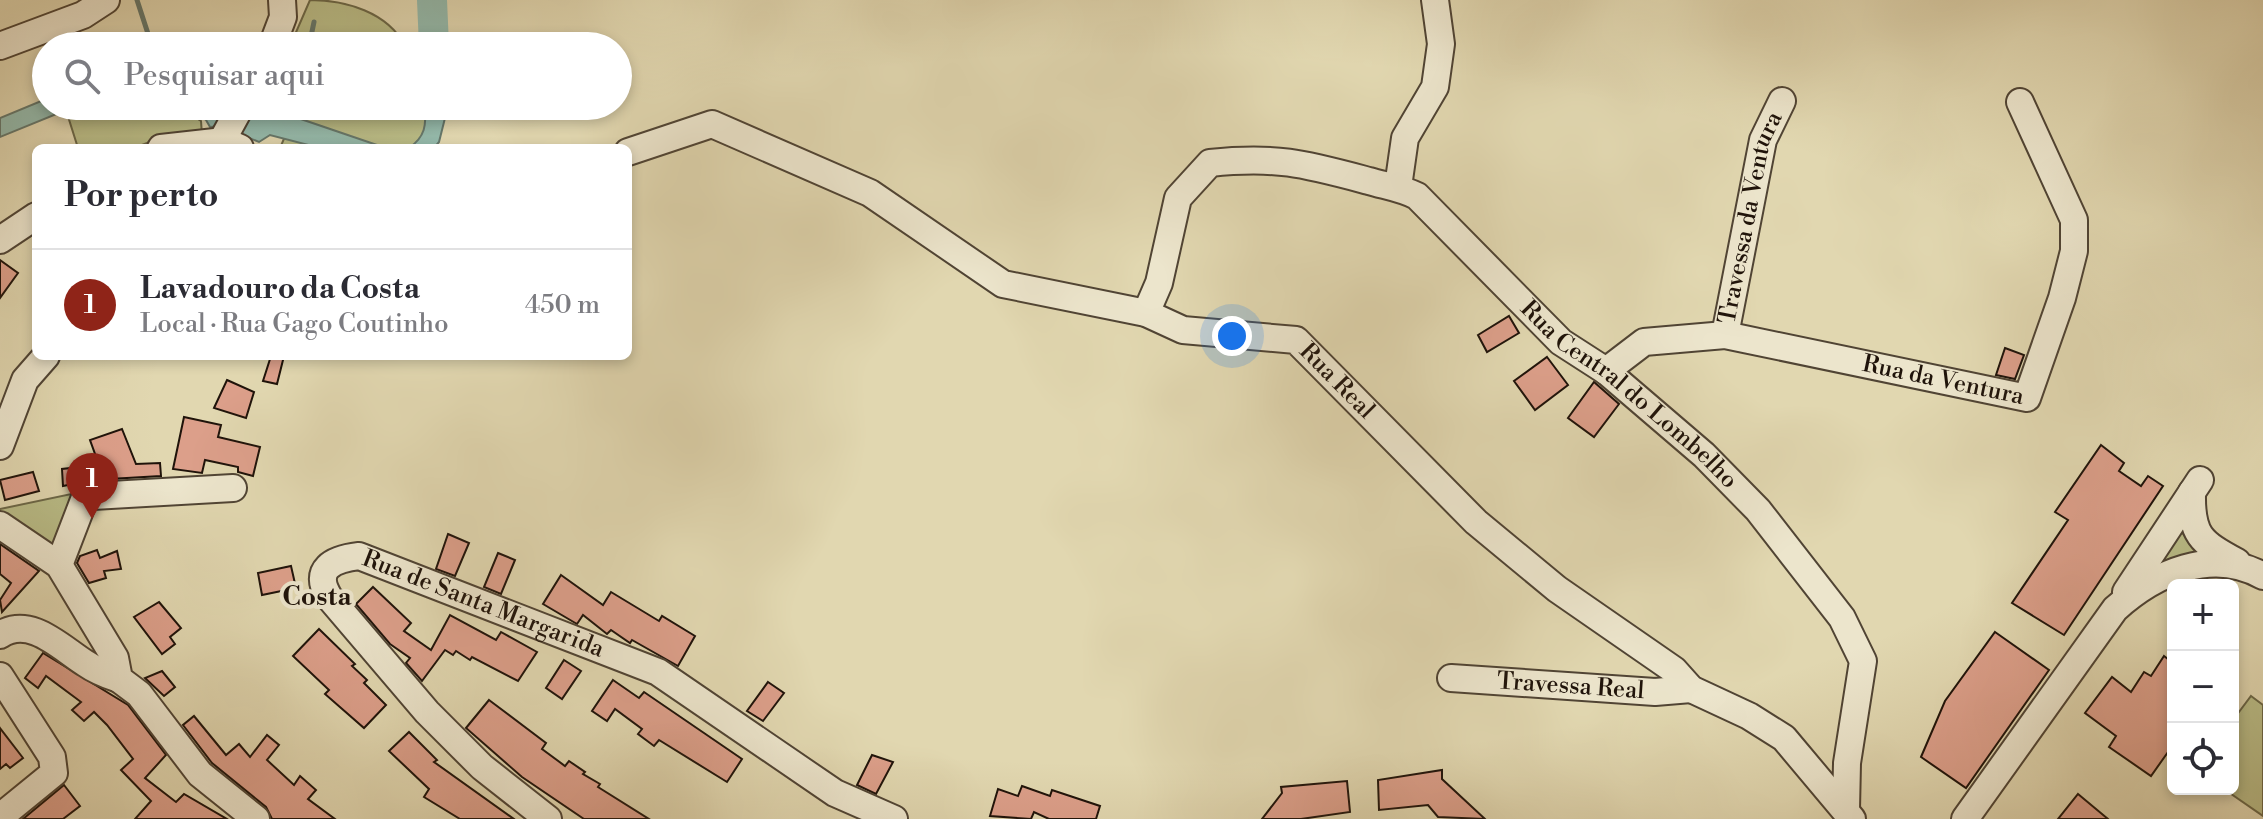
<!DOCTYPE html>
<html lang="pt">
<head>
<meta charset="utf-8">
<style>
  :root { --surface:#fff; --page:#f2f2f3; --text:#2b2b33; --muted:#7c7c81; --line:#e1e1e2; --accent:#8f2418 }
  body { margin:0; font-family:"Libre Bodoni",serif; background:var(--page); color:var(--text) }
  .controls { position:absolute; right:24px; bottom:24px; display:grid; overflow:hidden; border-radius:12px; box-shadow:0 4px 12px #0003 }
  .controls button { width:72px; height:72px; display:grid; place-items:center; padding:0; border:0; border-bottom:2px solid var(--line); background:var(--surface); color:var(--text); font:40px sans-serif }
  .you { position:absolute; left:1232px; top:336px; width:28px; height:28px; margin:-20px; border:6px solid #fff; border-radius:50%; background:#1a73e8; box-shadow:0 0 0 12px #1a73e833 }
  .badge { display:grid; place-items:center; width:52px; height:52px; border-radius:50%; background:var(--accent); color:#fff; font-size:26px; font-weight:700 }
  .pin { position:absolute; translate:-50% -66px; filter:drop-shadow(0 2px 4px #0008) }
  .pin::after { content:''; position:absolute; top:42px; width:28px; height:24px; background:inherit; clip-path:polygon(0 0,100% 0,50% 100%) }
  .list { margin:0; padding:0; list-style:none }
  h2 { display:flex; justify-content:space-between; align-items:center; height:104px; margin:0; padding:0 32px; font-size:34px }
  h2 small { font-size:26px; font-weight:400; color:var(--muted) }
  .list li { display:grid; grid-template-columns:52px 1fr auto; gap:24px; align-items:center; box-sizing:border-box; height:112px; padding:0 32px; border-top:2px solid var(--line) }
  .list b { display:block; font-size:30px; white-space:nowrap }
  .list p { margin:0; font-size:26px; white-space:nowrap; color:var(--muted) }
  .list em { font-size:26px; font-style:normal; color:var(--muted) }
  .icon { flex:none; width:44px; height:44px; fill:none; stroke:currentColor; stroke-width:2; stroke-linecap:round; stroke-linejoin:round }
  .map { position:relative; flex:none; width:2263px; height:819px; overflow:hidden }
  .search { position:absolute; background:var(--surface); box-shadow:0 4px 12px #0003; left:32px; top:32px; width:600px; height:88px; display:flex; align-items:center; gap:20px; box-sizing:border-box; padding:0 28px; border-radius:44px; color:var(--muted); font-size:30px }
  .panel { position:absolute; background:var(--surface); box-shadow:0 4px 12px #0003; left:32px; top:144px; width:600px; height:216px; border-radius:12px }
  .map>svg:first-child { display:block }
  .green { fill:#b9bc87; stroke:#6c6848; stroke-width:2 }
  .water { fill:#94baac; stroke:#65776b; stroke-width:2 }
  .lines { fill:none; stroke-linecap:round; stroke-linejoin:round }
  .stream { stroke:#65776b; stroke-width:5 }
  .river { stroke:#94baac; stroke-width:30 }
  .building { fill:#dc9f8a; stroke:#1f130a; stroke-width:2 }
  .minor-casing { stroke:#504434; stroke-width:30 }
  .minor { stroke:#ece5cc; stroke-width:26 }
  .labels { text-anchor:middle; dominant-baseline:central; stroke-width:8; stroke-linejoin:round; paint-order:stroke }
  .street-label { font-size:24px; fill:#1f130a; stroke:#ece5cc }
  .neighbourhood-label { font-size:26px; font-weight:bold; fill:#1f130a; stroke:#ece5cc }
</style>
</head>
<body>
<div class="map">
<svg width="2263" height="819" viewBox="0 0 2263 819">
  <rect width="100%" height="100%" fill="#e1d7b0"/>
  <filter id="stains"><feTurbulence type="fractalNoise" baseFrequency=".0025" numOctaves="4"/><feColorMatrix values="0 0 0 0 .2 0 0 0 0 .09 0 0 0 0 .02 0 0 0 .5 -.17"/></filter>
  <radialGradient id="worn" r=".72"><stop offset=".6" stop-color="#630" stop-opacity="0"/><stop offset="1" stop-color="#630" stop-opacity=".3"/></radialGradient>
  <g class="green">
    <path d="M310,0C345,0 388,12 405,46H290Z"/>
    <polygon points="76,106 177,106 201,121 202,135 168,135 134,148 78,148 66,110"/>
    <polygon points="298,106 424,106 427,121 421,148 280,148"/>
    <polygon points="76,493 56,553 0,515 0,509"/>
    <polygon points="2181,531 2197,553 2159,562"/>
    <polygon points="2251,696 2263,705 2263,816 2224,789 2233,789 2233,720"/>
  </g>
  <g class="water">
    <polygon points="442,2 445,46 422,46 424,7"/>
    <polygon points="46,99 46,106 76,106 0,137 0,118"/>
    <polygon points="184,106 298,106 295,117 377,145 400,148 320,148 270,135 259,142 220,126 210,127 206,120"/>
    <path d="M424,106H448L439,142L434,148H409C425,137 427,125 424,106Z"/>
  </g>
  <g class="lines">
    <g class="stream">
      <polyline points="137,0 152,46"/>
      <polyline points="309,46 314,22"/>
    </g>
    <polyline class="river" points="432,0 434,46"/>
  </g>
  <g class="building">
    <polygon points="0,260 18,273 0,298"/>
    <polygon points="1509,316 1519,333 1487,352 1478,335"/>
    <polygon points="2005,348 2024,355 2015,379 1996,375"/>
    <polygon points="271,356 284,356 277,384 263,381"/>
    <polygon points="1547,357 1568,385 1535,410 1514,381"/>
    <polygon points="227,380 254,392 246,418 214,408"/>
    <polygon points="1594,382 1619,404 1594,437 1568,418"/>
    <polygon points="184,417 221,425 218,437 260,447 253,476 238,472 238,467 205,460 202,473 173,469"/>
    <polygon points="122,429 136,464 160,463 161,476 92,480 63,486 62,469 99,465 90,440"/>
    <polygon points="2101,445 2124,463 2119,471 2141,486 2148,476 2163,486 2064,635 2012,603 2068,520 2055,512"/>
    <polygon points="33,472 39,491 5,500 0,480"/>
    <polygon points="448,534 469,543 455,576 436,569"/>
    <polygon points="0,544 39,571 2,612 0,600 11,583 0,574"/>
    <polygon points="97,550 100,558 117,551 121,569 104,571 106,578 89,583 77,563 80,556"/>
    <polygon points="498,553 515,560 501,594 484,587"/>
    <polygon points="291,566 296,588 262,595 258,573"/>
    <polygon points="561,575 603,605 611,592 659,621 662,616 695,636 678,666 632,640 630,643 611,630 607,634 583,615 577,624 543,604"/>
    <polygon points="373,587 411,623 404,631 431,650 450,615 496,640 501,632 537,652 518,681 472,657 470,660 456,651 453,655 445,650 422,681 406,663 410,658 390,644 356,604"/>
    <polygon points="159,602 181,628 170,637 175,644 162,654 134,617"/>
    <polygon points="319,629 355,664 352,666 367,680 364,683 386,705 364,728 325,694 329,690 293,656"/>
    <polygon points="1995,632 2049,670 1966,788 1921,757 1945,701"/>
    <polygon points="43,653 128,705 166,755 145,778 176,802 184,794 227,819 135,819 151,801 121,770 133,759 107,725 94,712 84,721 72,710 81,702 46,676 38,688 25,678"/>
    <polygon points="2164,656 2173,663 2173,745 2151,776 2109,747 2116,736 2085,713 2112,677 2131,692 2144,672 2151,676"/>
    <polygon points="564,660 581,671 562,699 546,688"/>
    <polygon points="162,671 175,687 164,696 145,678"/>
    <polygon points="613,680 639,698 644,692 742,759 727,782 659,740 654,746 638,734 642,729 615,709 607,721 592,711"/>
    <polygon points="768,682 784,693 763,721 747,711"/>
    <polygon points="489,700 546,743 542,749 565,766 569,761 585,772 583,774 600,784 598,787 649,819 584,819 522,777 466,728"/>
    <polygon points="194,716 226,755 239,744 250,757 267,735 279,745 267,760 294,785 300,776 316,790 308,799 335,819 272,819 266,807 212,763 183,725"/>
    <polygon points="0,728 23,758 10,768 6,764 0,769"/>
    <polygon points="409,732 437,760 434,762 514,819 460,819 424,797 429,789 389,751"/>
    <polygon points="872,755 893,762 876,794 857,785"/>
    <polygon points="1442,770 1442,779 1485,819 1438,817 1428,805 1379,810 1378,780"/>
    <polygon points="1347,781 1350,812 1301,819 1262,819 1282,793 1281,787"/>
    <polygon points="64,785 80,806 63,819 23,819"/>
    <polygon points="1022,786 1050,796 1052,790 1100,806 1096,819 1049,819 1034,812 1031,819 990,816 998,789 1018,796"/>
    <polygon points="2078,794 2108,819 2058,819"/>
  </g>
  <g class="lines">
    <g class="minor-casing">
      <g id="minor">
        <polyline points="0,46 83,15 106,0"/>
        <polyline points="272,46 283,17 282,0"/>
        <polyline points="161,148 224,141 240,148"/>
        <polyline points="218,148 241,106"/>
        <path id="s1" d="M628,152L712,124L870,193L1003,284L1146,313L1183,330L1296,340L1476,522L1557,589L1674,670L1691,689L1749,716L1784,738L1852,819"/>
        <polyline points="1398,187 1405,138 1435,87 1441,44 1435,0"/>
        <polyline points="0,240 36,216"/>
        <path id="s2" d="M1146,313L1159,283L1178,198L1210,163C1278,156 1305,164 1369,181C1386,186 1401,188 1417,196L1561,342L1606,371L1704,455L1758,510L1842,618L1863,661L1847,763L1846,809"/>
        <path id="s3" d="M1725,335L1763,140L1782,101"/>
        <path id="s4" d="M1606,371L1644,342L1725,335L2027,398L2062,298L2074,251V220L2020,102"/>
        <polyline points="0,446 25,380 46,356"/>
        <path d="M2192,492C2191,535 2200,542 2237,562"/>
        <polyline points="0,525 59,565 115,658 119,679 139,694 200,774 256,819"/>
        <polyline points="59,565 84,500 93,496 233,488"/>
        <polyline points="2126,592 2200,480"/>
        <path d="M0,635C30,615 61,648 85,663C95,670 107,675 119,679"/>
        <polyline points="0,676 52,757 54,773 0,817"/>
        <path id="s5" d="M1451,678L1655,692L1691,689"/>
        <path id="s6" d="M548,819L482,767L427,712L329,597C312,569 333,559 359,556L658,672L835,793L894,819"/>
        <path d="M1965,819L2115,609C2155,573 2212,547 2263,576"/>
      </g>
    </g>
    <use href="#minor" class="minor"/>
  </g>
  <g class="labels">
    <g class="street-label">
      <text stroke="none"><textPath href="#s3" startOffset="120">Travessa da Ventura</textPath></text>
      <text stroke="none"><textPath href="#s4" startOffset="352">Rua da Ventura</textPath></text>
      <text stroke="none"><textPath href="#s1" startOffset="780">Rua Real</textPath></text>
      <text stroke="none"><textPath href="#s2" startOffset="670">Rua Central do Lombelho</textPath></text>
      <text stroke="none"><textPath href="#s6" startOffset="512">Rua de Santa Margarida</textPath></text>
      <text stroke="none"><textPath href="#s5" startOffset="120">Travessa Real</textPath></text>
    </g>
    <g class="neighbourhood-label">
      <text x="317" y="597">Costa</text>
    </g>
  </g>
  <rect width="100%" height="100%" filter="url(#stains)"/>
  <rect width="100%" height="100%" fill="url(#worn)"/>
</svg>
<div class="controls">
<button>+</button>
<button>−</button>
<button><svg class="icon" aria-label="locate" viewBox="0 0 24 24"><circle cx="12" cy="12" r="6"/><path d="M12 2v4M12 18v4M2 12h4M18 12h4"/></svg></button>
</div>
<div class="you"></div>
<div class="pin badge" style="left:92px;top:519px">1</div>
<div class="search"><svg class="icon" aria-label="search" viewBox="0 0 24 24"><circle cx="10" cy="10" r="6"/><path d="M15 15l6 6"/></svg>Pesquisar aqui</div>
<section class="panel">
<h2>Por perto<small></small></h2>
<ul class="list">
<li><span class="badge">1</span><div><b>Lavadouro da Costa</b><p>Local · Rua Gago Coutinho</p></div><em>450 m</em></li>
</ul>
</section>
</div>
</body>
</html>
